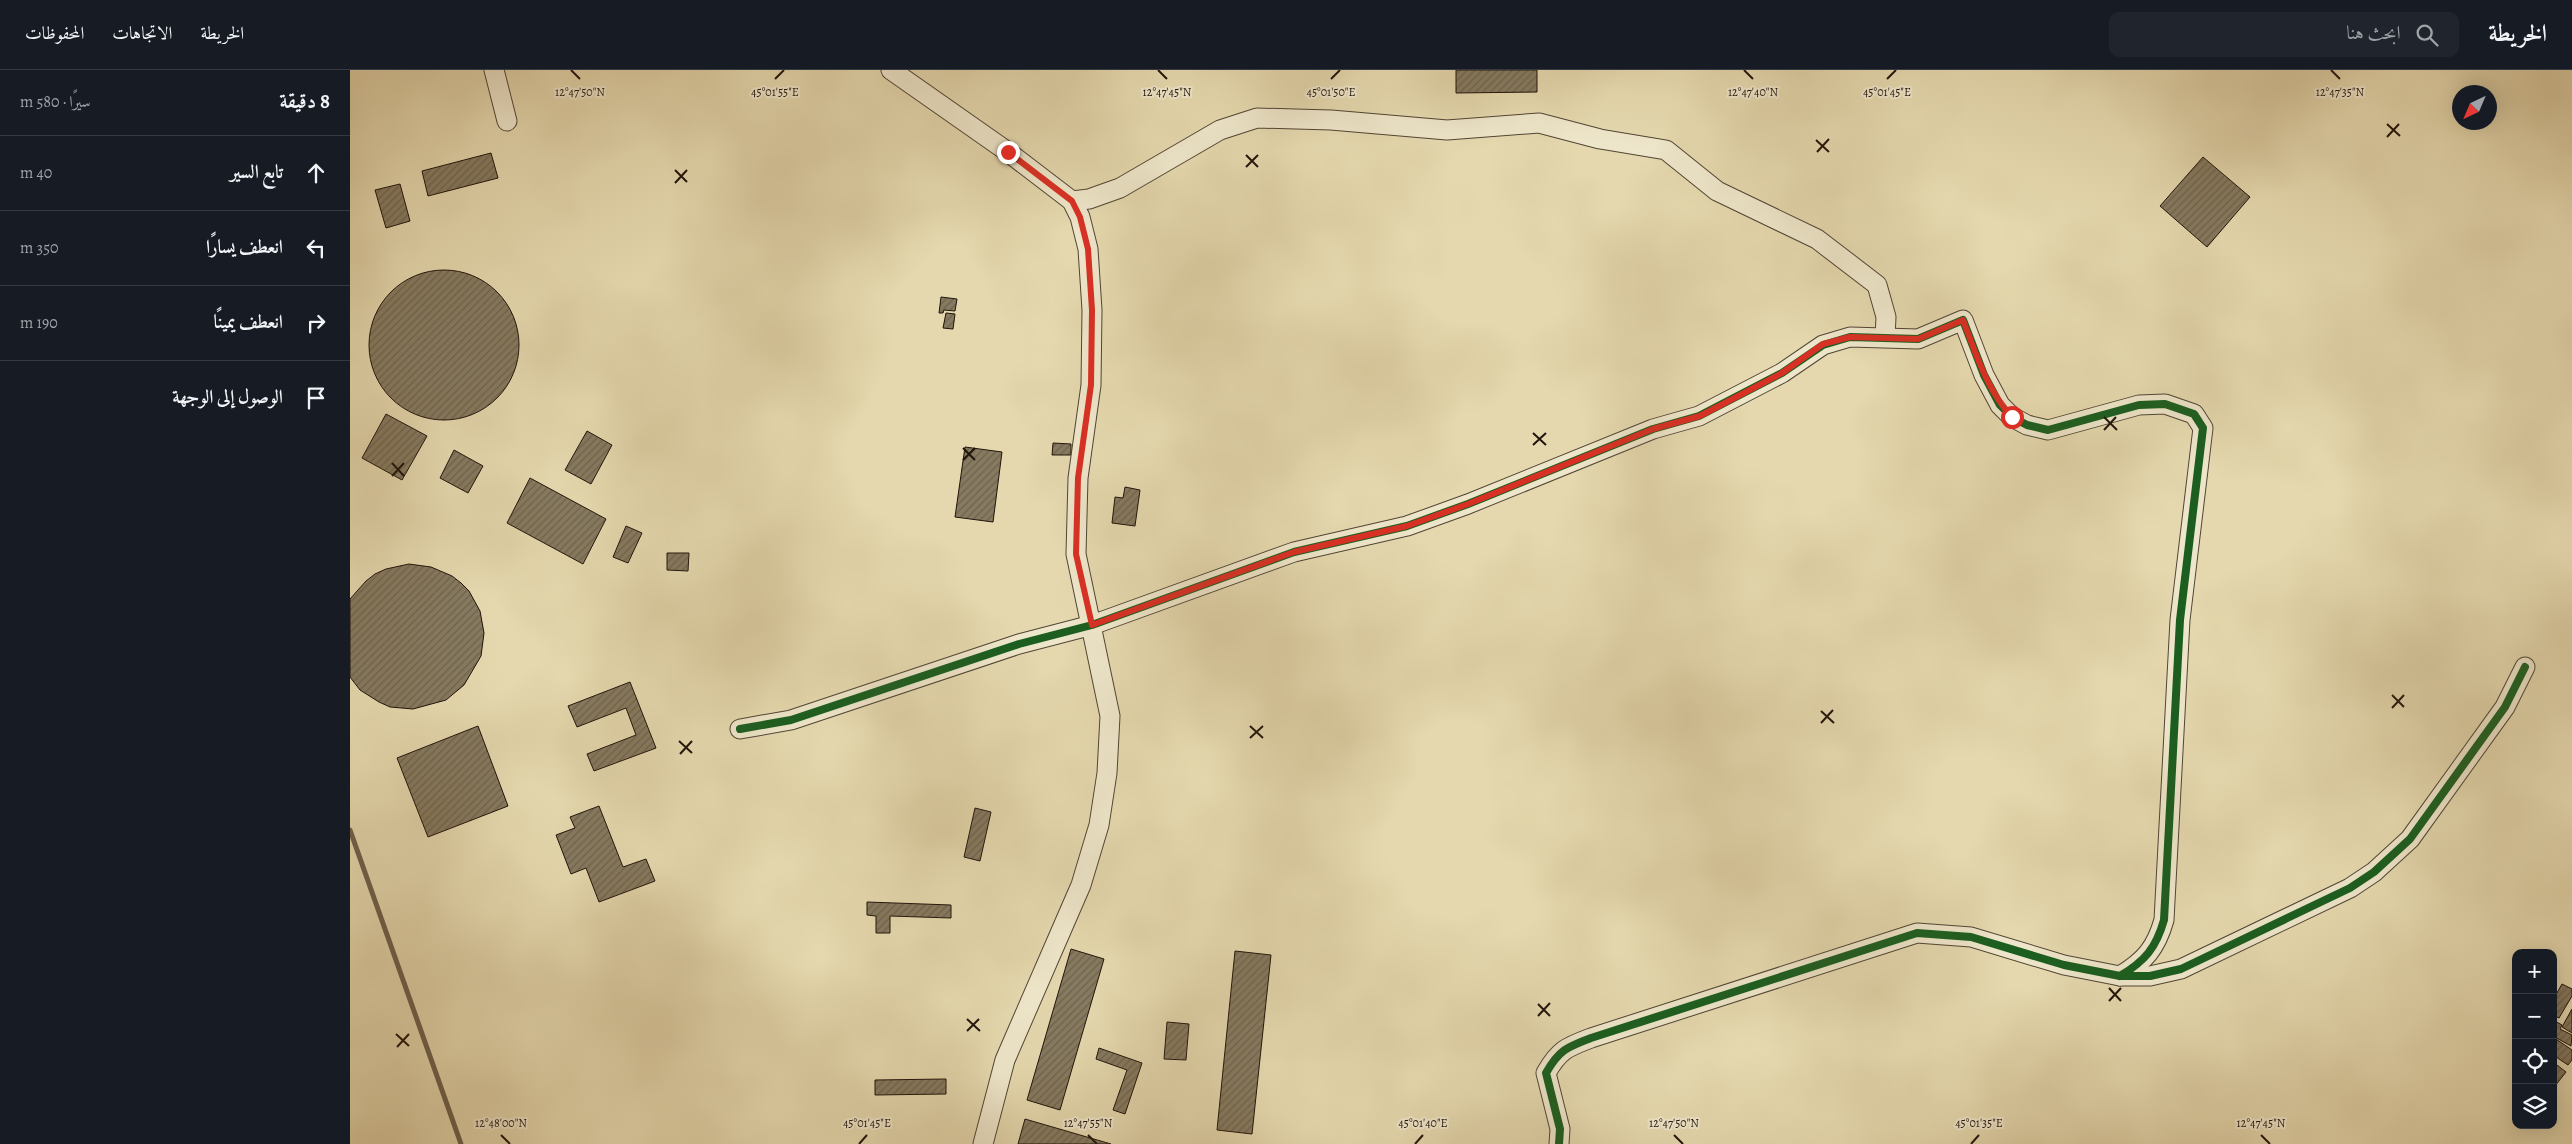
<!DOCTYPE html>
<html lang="ar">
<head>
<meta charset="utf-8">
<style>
  :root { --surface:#171b24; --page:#20242c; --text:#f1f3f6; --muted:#9ea1a6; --line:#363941 }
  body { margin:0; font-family:Alegreya,Amiri,serif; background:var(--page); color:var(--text); direction:rtl }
  .controls { position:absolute; right:15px; bottom:15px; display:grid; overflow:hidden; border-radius:10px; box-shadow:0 5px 20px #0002 }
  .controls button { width:45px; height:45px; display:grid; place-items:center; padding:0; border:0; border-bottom:1px solid var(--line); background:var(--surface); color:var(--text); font:25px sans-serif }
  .compass { position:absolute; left:2102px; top:15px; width:45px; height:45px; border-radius:50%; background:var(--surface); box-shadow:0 5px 20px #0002; rotate:224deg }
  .stop { position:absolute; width:15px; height:15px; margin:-11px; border:4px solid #d93025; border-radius:50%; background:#fff }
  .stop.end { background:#d93025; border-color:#fff; box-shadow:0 1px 5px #0008 }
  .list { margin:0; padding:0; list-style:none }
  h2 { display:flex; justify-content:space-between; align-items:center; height:65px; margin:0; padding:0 20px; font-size:21px }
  h2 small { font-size:16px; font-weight:400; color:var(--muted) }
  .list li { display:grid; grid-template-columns:32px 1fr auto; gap:15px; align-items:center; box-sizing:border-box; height:75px; padding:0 20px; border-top:1px solid var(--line) }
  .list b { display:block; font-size:19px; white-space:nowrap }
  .list em { font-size:16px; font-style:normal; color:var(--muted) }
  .icon { flex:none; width:28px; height:28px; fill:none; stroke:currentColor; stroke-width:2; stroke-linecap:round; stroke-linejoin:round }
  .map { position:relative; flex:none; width:2222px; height:1074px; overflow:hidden; direction:ltr }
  header { display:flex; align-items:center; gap:30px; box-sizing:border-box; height:70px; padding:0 25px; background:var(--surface); border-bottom:1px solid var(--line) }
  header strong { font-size:24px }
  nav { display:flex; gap:28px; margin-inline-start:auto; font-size:18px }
  .search { width:350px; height:45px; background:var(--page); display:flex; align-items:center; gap:12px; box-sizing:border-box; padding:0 18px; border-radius:10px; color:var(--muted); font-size:19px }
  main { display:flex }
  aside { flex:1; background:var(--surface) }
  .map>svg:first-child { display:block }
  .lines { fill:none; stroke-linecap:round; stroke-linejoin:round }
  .stream { stroke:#6e614c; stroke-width:5 }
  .building { fill:url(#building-hatch); stroke:#20140b }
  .street-casing { stroke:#514534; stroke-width:21 }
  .street { stroke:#eee6ca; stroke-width:19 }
  .cycleway-casing { stroke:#eee6ca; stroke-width:11 }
  .cycleway { stroke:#1b5e20; stroke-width:8 }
  .route { stroke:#d93025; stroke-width:6 }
  .ticks { fill:none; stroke:#20140b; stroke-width:2 }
  .ticks-label { font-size:12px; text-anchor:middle; fill:#20140b; stroke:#eee6ca; stroke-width:4; stroke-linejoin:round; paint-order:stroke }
</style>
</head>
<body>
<header>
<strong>الخريطة</strong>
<div class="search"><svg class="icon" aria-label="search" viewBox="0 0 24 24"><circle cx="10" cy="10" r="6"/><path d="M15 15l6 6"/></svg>ابحث هنا</div>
<nav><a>الخريطة</a><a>الاتجاهات</a><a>المحفوظات</a></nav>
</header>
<main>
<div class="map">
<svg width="2222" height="1074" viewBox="0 0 2222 1074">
  <defs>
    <pattern id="building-hatch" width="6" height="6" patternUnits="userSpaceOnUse" patternTransform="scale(1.25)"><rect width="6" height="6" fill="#867a60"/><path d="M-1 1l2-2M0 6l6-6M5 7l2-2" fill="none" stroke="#6d634d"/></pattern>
  </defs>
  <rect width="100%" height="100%" fill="#e5d8ae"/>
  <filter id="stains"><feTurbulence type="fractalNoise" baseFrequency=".004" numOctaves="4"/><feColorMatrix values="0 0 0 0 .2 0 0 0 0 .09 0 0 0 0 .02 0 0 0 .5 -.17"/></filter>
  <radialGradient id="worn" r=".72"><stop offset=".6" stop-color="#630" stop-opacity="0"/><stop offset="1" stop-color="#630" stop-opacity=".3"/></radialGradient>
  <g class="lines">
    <polyline class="stream" points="0,760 111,1074"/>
  </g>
  <g class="building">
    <polygon points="1106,0 1187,0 1187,22 1106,23"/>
    <polygon points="141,83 148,108 78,126 72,101"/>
    <polygon points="1853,87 1900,127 1857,177 1810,136"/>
    <polygon points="50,114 60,151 36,158 25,120"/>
    <circle cx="94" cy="275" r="75"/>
    <polygon points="591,227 607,229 605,241 594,240 593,243 589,243"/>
    <polygon points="596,243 605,244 603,259 593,258"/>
    <polygon points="36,344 77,366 52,410 12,388"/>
    <polygon points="237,361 262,375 241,414 215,400"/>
    <polygon points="703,373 721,374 721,385 702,385"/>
    <polygon points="615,377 652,382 643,452 605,447"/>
    <polygon points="104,380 133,396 118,423 90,408"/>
    <polygon points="180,408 256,449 233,494 157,453"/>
    <polygon points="775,417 790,420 785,456 762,453 765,427 773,428"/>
    <polygon points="276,456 292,463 278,493 263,487"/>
    <polygon points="317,483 339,483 338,501 317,500"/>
    <polygon points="59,494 81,497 102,506 111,513 119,521 130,541 134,563 131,586 114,615 96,630 63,639 40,637 29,632 10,620 0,607 0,529 16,511 25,504 36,499"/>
    <polygon points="280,612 306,678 244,701 237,684 286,665 276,638 227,657 218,636"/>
    <polygon points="128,656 158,736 78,767 47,688"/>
    <polygon points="249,736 273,797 296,789 305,811 249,832 236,798 221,804 206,765 225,758 220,747"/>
    <polygon points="625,738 641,742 630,791 614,787"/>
    <polygon points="517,832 601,835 601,848 540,846 540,863 526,863 526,846 517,845"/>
    <polygon points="721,879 754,889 710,1040 677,1030"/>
    <polygon points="885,881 921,885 902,1064 867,1060"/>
    <polygon points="2212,914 2222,919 2222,926 2209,948 2203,945 2203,930"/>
    <polygon points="2222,939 2222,963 2212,957"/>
    <polygon points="2203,950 2212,955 2210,959 2222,965 2221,976 2203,966"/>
    <polygon points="817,952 839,954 836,990 814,989"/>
    <polygon points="2203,967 2222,980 2222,990 2218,995 2203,985"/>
    <polygon points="749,978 792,993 775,1044 763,1040 777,1000 746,989"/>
    <polygon points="2203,992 2216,1002 2205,1016 2203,1014"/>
    <polygon points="596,1009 596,1024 525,1025 525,1010"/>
    <polygon points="675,1049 761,1074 668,1074"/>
  </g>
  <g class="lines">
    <g class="street-casing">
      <g id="street">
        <polyline points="144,0 157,51"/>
        <polyline points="541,0 658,82 722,131 730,147 738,179 742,240 741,315 728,408 726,484 760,646 757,703 749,755 731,815 655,990 633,1074"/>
        <polyline points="722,131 739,129 770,118 870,60 907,48 981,50 1097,60 1189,53 1250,69 1316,80 1367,121 1467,169 1527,215 1536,247 1535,267"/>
        <path d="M390,659L441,650L669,574L742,555L944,482L1057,456L1118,434L1303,359L1349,346L1432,303L1473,275L1500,267L1568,269L1613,250L1634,305L1650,335L1662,347L1677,355L1698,360L1789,335L1815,334L1844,344L1853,358L1830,550L1814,850C1806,878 1795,891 1770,906"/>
        <path d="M1209,1074L1210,1059L1196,1003C1209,980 1217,977 1241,968L1567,863L1621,867L1714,895L1770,906H1800L1831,899L2000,818L2024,802L2060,769L2155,637L2175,597"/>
      </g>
    </g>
    <use href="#street" class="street"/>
    <g class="cycleway-casing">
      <g id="cycleway">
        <path d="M390,659L441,650L669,574L742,555L944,482L1057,456L1118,434L1303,359L1349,346L1432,303L1473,275L1500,267L1568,269L1613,250L1634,305L1650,335L1662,347L1677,355L1698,360L1789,335L1815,334L1844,344L1853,358L1830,550L1814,850C1806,878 1795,891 1770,906"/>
        <path d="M1209,1074L1210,1059L1196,1003C1209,980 1217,977 1241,968L1567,863L1621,867L1714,895L1770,906H1800L1831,899L2000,818L2024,802L2060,769L2155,637L2175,597"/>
      </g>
    </g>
    <use href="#cycleway" class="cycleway"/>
  </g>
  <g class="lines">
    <path class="route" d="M658,82L722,131L730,147L738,179L742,240L741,315L728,408L726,484L742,555L944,482L1057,456L1118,434L1303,359L1350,346L1432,303L1473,274L1500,267L1568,269L1613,250C1626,284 1637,320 1662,347"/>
  </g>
  <path class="ticks" d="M221,0L230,9M808,0L817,9M1394,0L1403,9M1981,0L1990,9M425,9L434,0M981,9L990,0M1537,9L1546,0M2037,54L2050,66M2037,67L2049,54M1466,70L1479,82M1467,82L1479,69M896,85L908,97M896,97L908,85M325,100L337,112M325,113L337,100M1754,347L1767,360M1754,360L1766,347M1183,363L1196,375M1183,375L1196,363M613,378L625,390M613,390L625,378M42,393L54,406M42,406L54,393M2042,625L2054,637M2042,638L2054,625M1471,641L1484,653M1471,653L1483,640M900,656L913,668M900,668L913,656M329,671L342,683M330,684L342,671M1759,918L1771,931M1759,931L1771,918M1188,934L1200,946M1188,946L1200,933M617,949L630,961M617,961L629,949M46,964L59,976M47,977L59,964M151,1065L160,1074M738,1065L747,1074M1324,1065L1333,1074M1911,1065L1920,1074M509,1074L517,1065M1065,1074L1073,1065M1621,1074L1629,1065"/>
  <g class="ticks-label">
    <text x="230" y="26">12°47'50"N</text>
    <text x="817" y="26">12°47'45"N</text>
    <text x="1403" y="26">12°47'40"N</text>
    <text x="1990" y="26">12°47'35"N</text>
    <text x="1537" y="26">45°01'45"E</text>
    <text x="425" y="26">45°01'55"E</text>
    <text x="981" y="26">45°01'50"E</text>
    <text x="517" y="1057">45°01'45"E</text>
    <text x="1073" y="1057">45°01'40"E</text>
    <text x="1629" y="1057">45°01'35"E</text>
    <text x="151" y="1057">12°48'00"N</text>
    <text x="738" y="1057">12°47'55"N</text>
    <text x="1324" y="1057">12°47'50"N</text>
    <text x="1911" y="1057">12°47'45"N</text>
  </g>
  <rect width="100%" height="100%" filter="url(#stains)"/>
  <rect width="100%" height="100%" fill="url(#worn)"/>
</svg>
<div class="controls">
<button>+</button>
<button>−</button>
<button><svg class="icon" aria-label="locate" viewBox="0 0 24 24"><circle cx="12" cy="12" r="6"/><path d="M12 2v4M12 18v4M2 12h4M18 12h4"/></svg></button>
<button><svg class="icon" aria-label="layers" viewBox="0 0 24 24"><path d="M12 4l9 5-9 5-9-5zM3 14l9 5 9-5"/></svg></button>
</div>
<svg class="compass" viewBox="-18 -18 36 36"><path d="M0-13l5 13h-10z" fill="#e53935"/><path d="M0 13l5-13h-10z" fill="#9ea1a6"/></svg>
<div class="stop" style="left:1662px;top:347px"></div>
<div class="stop end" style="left:658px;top:82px"></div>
</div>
<aside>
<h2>8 دقيقة<small>سيرًا · 580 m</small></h2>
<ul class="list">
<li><svg class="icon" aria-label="ahead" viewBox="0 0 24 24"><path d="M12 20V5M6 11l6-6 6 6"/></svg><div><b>تابع السير</b></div><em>40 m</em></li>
<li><svg class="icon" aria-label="left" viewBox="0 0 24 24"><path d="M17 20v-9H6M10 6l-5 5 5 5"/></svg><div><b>انعطف يسارًا</b></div><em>350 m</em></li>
<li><svg class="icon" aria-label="right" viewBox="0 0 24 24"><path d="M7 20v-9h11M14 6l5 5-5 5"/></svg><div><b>انعطف يمينًا</b></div><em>190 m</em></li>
<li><svg class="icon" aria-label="arrive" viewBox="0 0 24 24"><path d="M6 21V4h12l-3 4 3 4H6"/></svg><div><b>الوصول إلى الوجهة</b></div></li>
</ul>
</aside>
</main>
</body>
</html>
